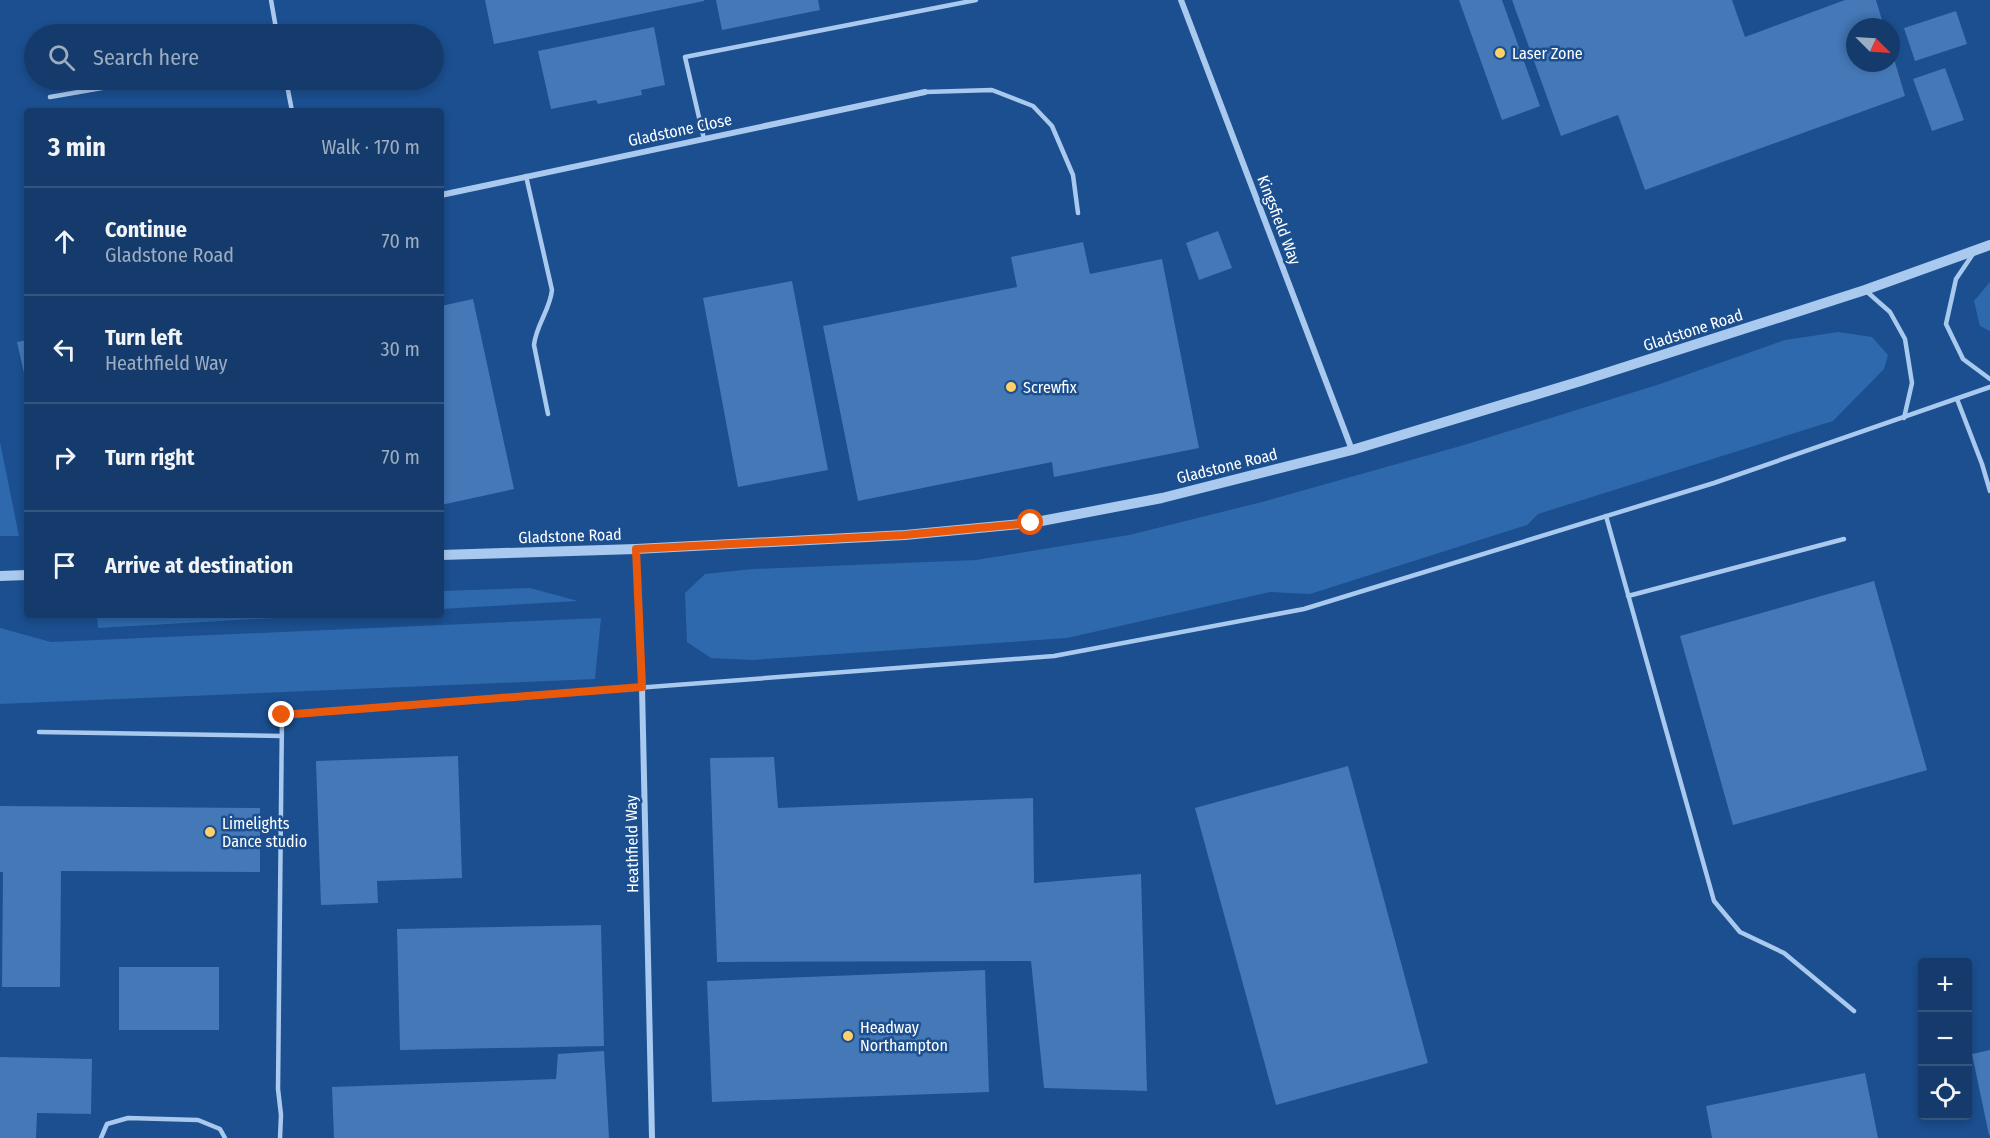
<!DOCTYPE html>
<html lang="en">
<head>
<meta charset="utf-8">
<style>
  :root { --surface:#143b6b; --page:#214673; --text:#f1f3f6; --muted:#9dadc1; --line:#33557e }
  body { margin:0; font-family:"Fira Sans Condensed",sans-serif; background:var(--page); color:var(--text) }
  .controls { position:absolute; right:18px; bottom:18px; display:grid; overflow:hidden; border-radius:6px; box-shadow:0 3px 9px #0003 }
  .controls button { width:54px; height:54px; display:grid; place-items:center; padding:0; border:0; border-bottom:2px solid var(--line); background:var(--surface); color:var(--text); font:30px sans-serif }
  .compass { position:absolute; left:1846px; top:18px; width:54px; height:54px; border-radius:50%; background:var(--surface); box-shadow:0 3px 9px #0003; rotate:114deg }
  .stop { position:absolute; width:18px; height:18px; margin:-14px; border:4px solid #ea580c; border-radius:50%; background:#fff }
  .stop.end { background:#ea580c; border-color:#fff; box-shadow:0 2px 6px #0008 }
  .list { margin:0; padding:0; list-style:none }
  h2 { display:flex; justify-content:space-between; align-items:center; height:78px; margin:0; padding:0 24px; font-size:26px }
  h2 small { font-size:20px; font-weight:400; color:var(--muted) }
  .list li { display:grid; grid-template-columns:39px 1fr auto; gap:18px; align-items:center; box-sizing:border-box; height:108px; padding:0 24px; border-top:2px solid var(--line) }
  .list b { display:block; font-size:22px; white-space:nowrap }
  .list p { margin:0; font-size:20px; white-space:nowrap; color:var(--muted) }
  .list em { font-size:20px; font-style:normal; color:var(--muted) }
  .icon { flex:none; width:33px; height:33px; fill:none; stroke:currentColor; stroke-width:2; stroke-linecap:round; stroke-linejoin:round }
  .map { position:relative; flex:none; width:1990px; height:1138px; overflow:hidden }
  .search { position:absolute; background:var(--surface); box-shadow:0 3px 9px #0003; left:24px; top:24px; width:420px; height:66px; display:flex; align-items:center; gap:15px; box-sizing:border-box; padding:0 21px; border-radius:33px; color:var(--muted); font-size:22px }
  .panel { position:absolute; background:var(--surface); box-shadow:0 3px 9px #0003; left:24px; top:108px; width:420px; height:510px; border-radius:6px }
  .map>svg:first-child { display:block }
  .green { fill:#2e69ad }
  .building { fill:#4478b7 }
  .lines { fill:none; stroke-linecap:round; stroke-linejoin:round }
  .service { stroke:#a9c9ee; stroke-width:4.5 }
  .minor { stroke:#a9c9ee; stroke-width:6 }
  .tertiary { stroke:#a9c9ee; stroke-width:10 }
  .route { stroke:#ea580c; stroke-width:8 }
  .poi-dot { fill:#ffd166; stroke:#1b4f8f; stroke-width:2 }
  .labels { text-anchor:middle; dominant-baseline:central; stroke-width:5; stroke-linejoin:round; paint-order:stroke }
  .poi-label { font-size:16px; fill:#fff; stroke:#1b4f8f; text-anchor:start }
  .street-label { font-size:16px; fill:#fff; stroke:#1b4f8f }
</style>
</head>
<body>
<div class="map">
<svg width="1990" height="1138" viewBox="0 0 1990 1138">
  <rect width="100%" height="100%" fill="#1b4f8f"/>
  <g class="green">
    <polygon points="1990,282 1990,331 1980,326 1974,301"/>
    <polygon points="1838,332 1872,337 1888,355 1884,369 1833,421 1538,514 1527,525 1310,594 1270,592 1067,638 752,660 711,658 687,642 685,593 705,574 753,569 976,560 1129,535 1262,502 1464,445 1660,384 1785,340"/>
    <polygon points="0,442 19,536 0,536"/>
    <polygon points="530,588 578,601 441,609 441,591"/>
    <polygon points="97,615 329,615 98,628"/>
    <polygon points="601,618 595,679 0,704 0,628 51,642"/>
  </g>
  <g class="building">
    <polygon points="485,0 704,0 704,1 494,44"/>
    <polygon points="716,0 818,0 820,10 722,30"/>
    <polygon points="1459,0 1502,0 1540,106 1502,120"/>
    <polygon points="1512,0 1732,0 1745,37 1845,0 1876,0 1884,27 1855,27 1855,63 1891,63 1892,52 1905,96 1645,190 1618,115 1561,136"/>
    <polygon points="1956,11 1967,44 1915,61 1904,28"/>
    <polygon points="654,27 665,85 641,90 642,95 598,104 596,100 551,109 538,51"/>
    <polygon points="1945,68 1964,120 1932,131 1913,79"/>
    <polygon points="1218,231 1232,268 1199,280 1186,243"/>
    <polygon points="1083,242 1090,274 1162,259 1199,448 1054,477 1052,462 858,501 823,326 1017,287 1011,257"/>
    <polygon points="792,281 828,470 738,487 703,298"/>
    <polygon points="473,299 514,489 441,505 441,306"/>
    <polygon points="27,340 27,382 26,382 17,342"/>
    <polygon points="1874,581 1927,770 1733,825 1680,636"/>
    <polygon points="458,756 462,878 377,881 378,903 321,905 316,761"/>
    <polygon points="774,757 778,808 1033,798 1034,883 1141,874 1147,1091 1044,1088 1031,961 717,962 710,758"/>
    <polygon points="1348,766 1428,1063 1276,1105 1195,808"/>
    <polygon points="0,806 260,808 260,872 61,871 60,987 2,987 3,872 0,872"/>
    <polygon points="601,925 604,1046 400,1050 397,929"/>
    <rect x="119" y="967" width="100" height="63"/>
    <polygon points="985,970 989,1092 712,1102 707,981"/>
    <polygon points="1990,1050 1990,1135 1989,1135 1972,1054"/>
    <polygon points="604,1051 609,1138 334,1138 332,1087 556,1079 558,1054"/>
    <polygon points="0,1057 92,1059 91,1114 37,1113 36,1138 0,1138"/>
    <polygon points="1865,1073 1878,1138 1712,1138 1706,1106"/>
  </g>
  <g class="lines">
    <g class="service">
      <polyline points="271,0 277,34"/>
      <polyline points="286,80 292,111"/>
      <polyline points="925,92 992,90 1033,106 1052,126 1073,175 1078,213"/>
      <polyline points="50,97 148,80"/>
      <polyline points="704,139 685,57 976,0"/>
      <path d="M526,176L552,290C550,310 536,325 534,345L548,414"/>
      <polyline points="1973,254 1956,279 1946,324 1963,359 1990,379"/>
      <polyline points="1865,290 1890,312 1905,339 1912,383 1904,418"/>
      <polyline points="1957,399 1982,464 1990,491"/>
      <polyline points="1606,516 1714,901 1740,932 1784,953 1854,1011"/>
      <polyline points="1628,596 1844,539"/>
      <polyline points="39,732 281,736"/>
      <polyline points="101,1138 107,1124 128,1118 198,1120 220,1129 225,1138"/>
      <polyline points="280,1138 281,1115 278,1089 282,715 1054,656 1304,609 1714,483 1990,387"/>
    </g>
    <g class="minor">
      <polyline points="1181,0 1352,450"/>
      <polyline points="441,195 925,92"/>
      <polyline points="636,549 642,687 652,1138"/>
    </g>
    <g class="tertiary">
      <polyline points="441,555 636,549 905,535 1031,523 1162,498 1352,450 1581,381 1865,290 1990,245"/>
      <polyline points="0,576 27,575"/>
    </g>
  </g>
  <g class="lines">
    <polyline class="route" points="282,715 642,687 636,549 904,535 1031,523"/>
  </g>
  <g class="poi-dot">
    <circle cx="1500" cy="53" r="6"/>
    <circle cx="1011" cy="387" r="6"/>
    <circle cx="210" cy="832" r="6"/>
    <circle cx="848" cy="1036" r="6"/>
  </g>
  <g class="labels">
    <g class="poi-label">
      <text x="1512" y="53">Laser Zone</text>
      <text x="1023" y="387">Screwfix</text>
      <text x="222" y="823">Limelights<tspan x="222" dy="18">Dance studio</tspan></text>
      <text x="860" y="1027">Headway<tspan x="860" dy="18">Northampton</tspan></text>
    </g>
    <g class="street-label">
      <text transform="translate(680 130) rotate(-12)">Gladstone Close</text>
      <text transform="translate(1279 220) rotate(69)">Kingsfield Way</text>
      <text transform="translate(1693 330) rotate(-18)">Gladstone Road</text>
      <text transform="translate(1227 466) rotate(-14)">Gladstone Road</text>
      <text transform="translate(570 536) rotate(-2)">Gladstone Road</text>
      <text transform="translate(632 844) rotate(-91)">Heathfield Way</text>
    </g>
  </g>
</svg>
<div class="controls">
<button>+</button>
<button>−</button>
<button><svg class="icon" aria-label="locate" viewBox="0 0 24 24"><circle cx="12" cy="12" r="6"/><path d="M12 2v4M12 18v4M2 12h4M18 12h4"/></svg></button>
</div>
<svg class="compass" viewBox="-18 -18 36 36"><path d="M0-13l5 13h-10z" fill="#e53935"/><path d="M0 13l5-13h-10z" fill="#9dadc1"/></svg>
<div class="stop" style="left:1031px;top:523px"></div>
<div class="stop end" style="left:282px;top:715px"></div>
<div class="search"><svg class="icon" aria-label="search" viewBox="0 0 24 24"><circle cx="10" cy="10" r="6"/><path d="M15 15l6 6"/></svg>Search here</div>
<section class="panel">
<h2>3 min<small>Walk · 170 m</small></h2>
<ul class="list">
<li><svg class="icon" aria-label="ahead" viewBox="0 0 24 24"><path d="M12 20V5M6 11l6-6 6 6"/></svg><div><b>Continue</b><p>Gladstone Road</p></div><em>70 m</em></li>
<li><svg class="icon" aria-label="left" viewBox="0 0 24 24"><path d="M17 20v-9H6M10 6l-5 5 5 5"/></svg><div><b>Turn left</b><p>Heathfield Way</p></div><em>30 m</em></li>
<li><svg class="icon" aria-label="right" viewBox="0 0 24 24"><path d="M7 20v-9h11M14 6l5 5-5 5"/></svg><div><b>Turn right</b></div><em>70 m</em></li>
<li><svg class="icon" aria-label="arrive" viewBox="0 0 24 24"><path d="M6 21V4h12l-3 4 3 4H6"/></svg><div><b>Arrive at destination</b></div></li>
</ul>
</section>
</div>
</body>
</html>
